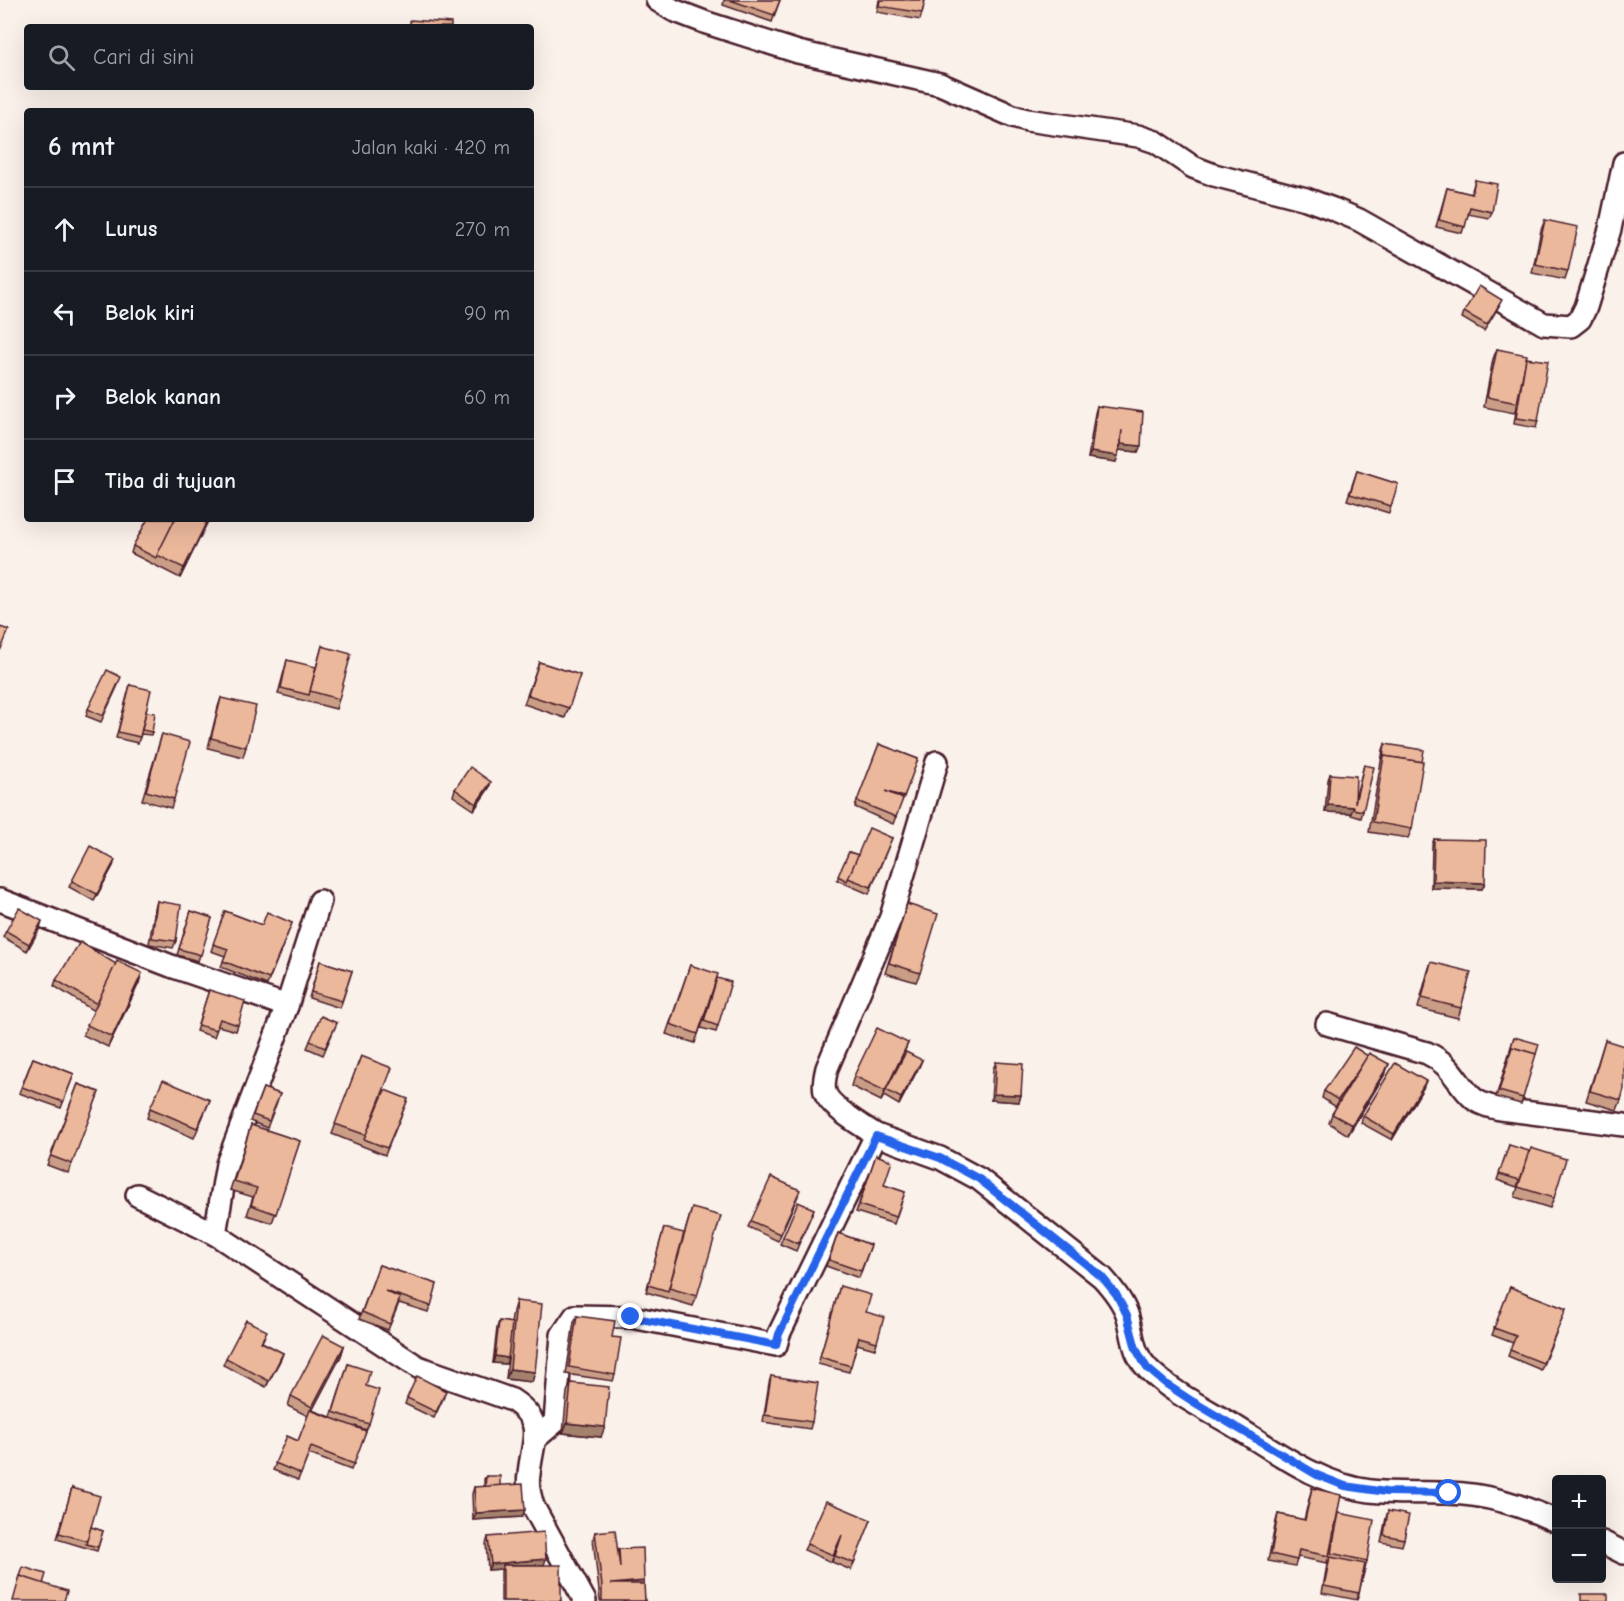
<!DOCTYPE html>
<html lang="id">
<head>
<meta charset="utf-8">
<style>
  :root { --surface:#171b24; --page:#242831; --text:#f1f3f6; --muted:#9ea1a6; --line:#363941 }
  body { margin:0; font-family:"Comic Neue",sans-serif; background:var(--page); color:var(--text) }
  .controls { position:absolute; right:18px; bottom:18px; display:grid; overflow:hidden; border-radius:6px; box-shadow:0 6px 24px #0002 }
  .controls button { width:54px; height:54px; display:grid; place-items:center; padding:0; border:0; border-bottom:2px solid var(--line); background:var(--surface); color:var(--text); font:30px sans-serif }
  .stop { position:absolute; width:18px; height:18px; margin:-14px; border:4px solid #2563eb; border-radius:50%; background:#fff }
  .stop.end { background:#2563eb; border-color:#fff; box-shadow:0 2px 6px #0008 }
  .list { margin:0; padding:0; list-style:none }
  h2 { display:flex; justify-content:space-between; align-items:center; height:78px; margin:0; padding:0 24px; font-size:26px }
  h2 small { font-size:20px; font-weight:400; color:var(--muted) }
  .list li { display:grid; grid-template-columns:39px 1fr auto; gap:18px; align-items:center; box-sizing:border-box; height:84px; padding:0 24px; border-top:2px solid var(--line) }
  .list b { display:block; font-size:22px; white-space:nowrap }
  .list em { font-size:20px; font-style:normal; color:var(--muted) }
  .icon { flex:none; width:33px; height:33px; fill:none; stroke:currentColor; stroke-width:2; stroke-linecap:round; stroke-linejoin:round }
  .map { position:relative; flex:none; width:1624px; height:1601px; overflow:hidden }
  .search { position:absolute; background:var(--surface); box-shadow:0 6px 24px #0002; left:24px; top:24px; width:510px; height:66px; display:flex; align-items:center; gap:15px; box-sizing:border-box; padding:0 21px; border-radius:6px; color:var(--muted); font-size:22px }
  .panel { position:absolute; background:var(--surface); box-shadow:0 6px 24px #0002; left:24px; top:108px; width:510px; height:414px; border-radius:6px }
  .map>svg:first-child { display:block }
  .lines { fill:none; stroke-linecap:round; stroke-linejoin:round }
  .minor-casing { stroke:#4a1f2b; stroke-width:26 }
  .minor { stroke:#fff; stroke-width:21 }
  .wall { fill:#ca9e86; stroke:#4a1f2b; stroke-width:1.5 }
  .shaded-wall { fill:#a4816d; stroke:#4a1f2b; stroke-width:1.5 }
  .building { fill:#ebb89c; stroke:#4a1f2b; stroke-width:1.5 }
  .route { stroke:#2563eb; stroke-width:8 }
</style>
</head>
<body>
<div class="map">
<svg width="1624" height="1601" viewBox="0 0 1624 1601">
  <rect width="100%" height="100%" fill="#fbf1eb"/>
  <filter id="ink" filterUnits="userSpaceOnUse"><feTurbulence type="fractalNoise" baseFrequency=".0167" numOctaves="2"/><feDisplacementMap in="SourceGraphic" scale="12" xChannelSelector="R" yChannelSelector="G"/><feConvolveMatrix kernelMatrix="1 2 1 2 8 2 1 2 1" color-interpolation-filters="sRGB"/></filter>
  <g filter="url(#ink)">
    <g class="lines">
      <g class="minor-casing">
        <g id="minor">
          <polyline points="657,0 673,10 707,23 798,52 940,84 1013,116 1027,120 1138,136 1156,142 1193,167 1214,175 1306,199 1333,209 1359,220 1544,324 1571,326 1580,319 1586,307 1610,229 1624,163"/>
          <polyline points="0,900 171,966 287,1006"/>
          <path d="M320,901L287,1006L227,1164L215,1234L418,1367L512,1400C547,1423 532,1440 529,1474C527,1486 530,1495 533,1506L585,1601"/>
          <path d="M1327,1024L1427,1053C1453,1065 1455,1082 1474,1099C1482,1105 1491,1107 1500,1109L1624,1125"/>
          <path d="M876,1135C863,1126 829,1107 825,1092C823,1085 825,1076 827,1068L891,917L937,762"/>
          <polyline points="137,1195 215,1234"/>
          <path d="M536,1438L555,1422L562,1335L575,1316L631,1317L776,1345L779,1334L876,1135L940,1158L979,1179L1102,1277C1112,1288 1122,1300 1127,1314C1134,1335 1131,1351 1148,1369C1171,1392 1204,1408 1231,1424C1274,1450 1319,1485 1370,1491C1396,1494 1422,1492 1447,1493C1487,1494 1521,1505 1556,1521"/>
          <polyline points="1602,1542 1624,1553"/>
        </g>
      </g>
      <use href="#minor" class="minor"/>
    </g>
    <g class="wall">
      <polygon points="724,0 780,0 772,22 723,5"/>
      <polygon points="879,0 925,0 922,13 920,20 877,12"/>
      <polygon points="1475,180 1492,212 1489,218 1468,214 1462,233 1436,227 1447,188 1471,194"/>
      <polygon points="1545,220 1568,271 1565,280 1532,273 1541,230"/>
      <polygon points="1499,306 1484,331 1462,318 1464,312"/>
      <polygon points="1497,349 1526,358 1538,421 1536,428 1514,424 1517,405 1514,413 1484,407 1493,359"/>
      <polygon points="1097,406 1138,452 1119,450 1116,462 1088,458 1095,413"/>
      <polygon points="1357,471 1398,484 1389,513 1347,500"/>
      <polygon points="148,519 209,519 180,578 131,553 133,546"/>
      <polygon points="322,646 339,699 336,709 278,694 287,660 314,675"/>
      <polygon points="539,662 580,675 565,718 524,704"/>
      <polygon points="119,683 101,722 86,716 88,709"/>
      <polygon points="130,685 146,712 152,732 151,735 141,734 138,743 116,738"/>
      <polygon points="221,698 246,747 243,757 208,748 218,707"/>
      <polygon points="162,734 174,799 171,808 142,800"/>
      <polygon points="879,744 918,759 893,824 855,807"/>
      <polygon points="1385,744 1412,829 1408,838 1369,832 1383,750"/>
      <polygon points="1364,765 1363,811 1361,818 1351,815 1351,813 1325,812 1328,780 1330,774 1355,799"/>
      <polygon points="489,788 474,810 453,796 455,789"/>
      <polygon points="892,838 869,894 837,880 849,852 858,855"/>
      <polygon points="1434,839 1485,883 1482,889 1431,888 1432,845"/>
      <polygon points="113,866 94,901 69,887 72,881"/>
      <polygon points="157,901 176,941 173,948 149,944 155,908"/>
      <polygon points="907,904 920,973 916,982 885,973"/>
      <polygon points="191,911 212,918 198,961 177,955"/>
      <polygon points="225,911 262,925 292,923 267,985 221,967 225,956 211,951"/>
      <polygon points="40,928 27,951 3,937 6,931"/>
      <polygon points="320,961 352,971 340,1008 309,998"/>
      <polygon points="1431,962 1461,1008 1458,1018 1418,1008 1428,971"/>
      <polygon points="690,965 717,978 718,1026 716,1032 701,1028 712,994 695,1043 666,1034"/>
      <polygon points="56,980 139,983 108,1047 83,1035 94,1011 54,986"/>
      <polygon points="209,990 238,1025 236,1031 218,1026 214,1037 196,1031"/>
      <polygon points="337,1023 323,1055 307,1048 310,1041"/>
      <polygon points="1514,1037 1523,1098 1521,1104 1496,1097"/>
      <polygon points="1605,1040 1621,1100 1617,1110 1586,1101"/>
      <polygon points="908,1043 891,1080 922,1060 919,1067 899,1105 884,1096 881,1101 851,1086 854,1076"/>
      <polygon points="361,1056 366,1134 408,1099 385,1155 332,1134"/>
      <polygon points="1368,1056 1389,1064 1385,1074 1348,1135 1329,1123 1332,1114 1344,1095 1336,1107 1322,1098 1324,1091"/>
      <polygon points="33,1058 74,1074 61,1108 19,1093"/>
      <polygon points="996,1062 1021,1095 1019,1102 991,1100 993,1069"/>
      <polygon points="78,1084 99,1092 68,1173 47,1165"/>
      <polygon points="263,1088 280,1094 267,1128 250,1121"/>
      <polygon points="1423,1088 1392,1140 1361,1123 1363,1116"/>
      <polygon points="210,1100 194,1138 147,1118 150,1108"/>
      <polygon points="251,1125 300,1141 272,1223 247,1215 253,1197 230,1190"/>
      <polygon points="1509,1145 1554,1198 1550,1208 1515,1197 1523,1170 1517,1187 1497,1180"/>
      <polygon points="876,1155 884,1185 905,1192 894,1224 856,1212"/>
      <polygon points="798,1196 778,1241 748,1227 751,1221"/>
      <polygon points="692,1208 697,1296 693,1306 646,1292 664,1228 678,1255"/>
      <polygon points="814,1209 796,1251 780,1244 783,1237"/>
      <polygon points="838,1233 871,1245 859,1278 826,1266"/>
      <polygon points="379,1265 437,1284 428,1312 399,1303 388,1330 359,1319"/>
      <polygon points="840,1286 866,1312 877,1342 875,1349 857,1344 849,1372 818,1364"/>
      <polygon points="1510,1287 1566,1309 1541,1370 1508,1356 1513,1343 1492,1335"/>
      <polygon points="516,1301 535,1372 532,1382 506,1379 508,1358 506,1364 493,1363 497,1328 499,1321 511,1323 513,1311"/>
      <polygon points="577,1316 612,1337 615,1375 613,1381 566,1374 574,1322"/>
      <polygon points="264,1338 262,1342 283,1353 266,1387 223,1365 226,1358"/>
      <polygon points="344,1346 341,1356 312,1410 331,1417 348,1364 366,1386 369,1424 366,1430 355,1426 366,1431 351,1470 309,1454 298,1480 273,1470 287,1436 298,1441 308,1416 288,1406 291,1396"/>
      <polygon points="771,1376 812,1422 810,1429 763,1422 769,1383"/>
      <polygon points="571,1383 601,1437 563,1433 567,1392"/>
      <polygon points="444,1397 434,1418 405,1404 407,1398"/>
      <polygon points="486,1476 500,1486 522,1517 473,1520 472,1494 474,1487 484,1487 484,1479"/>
      <polygon points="72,1488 91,1527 103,1531 97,1551 57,1539"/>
      <polygon points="1312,1488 1336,1521 1339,1513 1367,1561 1357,1600 1322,1593 1328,1559 1327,1563 1298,1557 1295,1566 1268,1561 1276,1521 1278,1514 1304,1520 1310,1495"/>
      <polygon points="1388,1511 1404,1539 1402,1546 1381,1542 1386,1518"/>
      <polygon points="871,1520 851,1570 832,1562 839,1542 831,1562 804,1550 807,1544"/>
      <polygon points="595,1532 618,1553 619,1549 643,1584 645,1601 600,1601 599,1591 593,1539"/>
      <polygon points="488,1537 544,1565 561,1601 501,1601 501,1571 502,1569 488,1570 486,1544"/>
    </g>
    <g class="shaded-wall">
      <polygon points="1121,444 1141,446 1138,452 1119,450"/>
      <polygon points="1091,452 1118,456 1116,462 1088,458"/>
      <polygon points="208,519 209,519 180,578 184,568"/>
      <polygon points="491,782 489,788 474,810 476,804"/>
      <polygon points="1328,805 1354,807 1351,813 1325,812"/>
      <polygon points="115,860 113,866 94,901 97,894"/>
      <polygon points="1433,881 1485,883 1482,889 1431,888"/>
      <polygon points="42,921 40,928 27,951 29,944"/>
      <polygon points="142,973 139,983 108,1047 112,1037"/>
      <polygon points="908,1043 904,1053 881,1101 885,1091"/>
      <polygon points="1368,1056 1366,1063 1336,1107 1338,1100"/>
      <polygon points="922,1060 919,1067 899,1105 901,1098"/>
      <polygon points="1389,1064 1385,1074 1348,1135 1352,1125"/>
      <polygon points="1426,1081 1423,1088 1392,1140 1394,1134"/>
      <polygon points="994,1094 1021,1095 1019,1102 991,1100"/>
      <polygon points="344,1346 341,1356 309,1417 312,1407"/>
      <polygon points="283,1353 281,1359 266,1387"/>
      <polygon points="495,1356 508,1358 506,1364 493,1363"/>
      <polygon points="510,1369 535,1372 532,1382 506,1379"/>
      <polygon points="567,1423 605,1427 601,1437 563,1433"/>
      <polygon points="525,1510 522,1517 473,1520 476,1513"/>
      <polygon points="546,1559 544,1565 503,1565 502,1569 488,1570 491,1564"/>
      <polygon points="644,1581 642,1588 611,1584"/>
    </g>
    <g class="building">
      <polygon points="730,0 780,0 774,15"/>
      <polygon points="880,0 925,0 922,13 879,6"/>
      <polygon points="410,20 451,23 451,27 410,27"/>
      <polygon points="1475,180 1497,184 1492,212 1470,207 1465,227 1439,220 1447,188 1472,194"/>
      <polygon points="1545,220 1578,227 1568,271 1535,264"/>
      <polygon points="1479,286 1502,300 1487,325 1464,312"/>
      <polygon points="1497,349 1527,355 1517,403 1487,397"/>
      <polygon points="1526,358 1548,361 1538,421 1516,418"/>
      <polygon points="1097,406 1143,412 1141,446 1121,444 1122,430 1118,456 1091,452"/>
      <polygon points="1357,471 1398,484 1391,506 1350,494"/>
      <polygon points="148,519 175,519 156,558 133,546"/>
      <polygon points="175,519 208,519 184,568 157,555"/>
      <polygon points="0,627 9,630 0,651"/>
      <polygon points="322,646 351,654 339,699 310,691"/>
      <polygon points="287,660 316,667 309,695 281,688"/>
      <polygon points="539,662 580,675 569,708 528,695"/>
      <polygon points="107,670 121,677 103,716 88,709"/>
      <polygon points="130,685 151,690 140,737 118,732"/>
      <polygon points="221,698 256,706 246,747 211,738"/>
      <polygon points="146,712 155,713 152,732 142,730"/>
      <polygon points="162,734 190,742 174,799 146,791"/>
      <polygon points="879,744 918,759 904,797 885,791 903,799 896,817 857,801"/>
      <polygon points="1385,744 1424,750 1422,762 1384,756 1383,759"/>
      <polygon points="1384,756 1423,762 1412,829 1373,822"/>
      <polygon points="1364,765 1374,767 1363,811 1353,809 1354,807 1328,805 1330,774 1356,776 1355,803"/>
      <polygon points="470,767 491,782 476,804 455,789"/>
      <polygon points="869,828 892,838 871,887 848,878"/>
      <polygon points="1434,839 1486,840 1485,883 1433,881"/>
      <polygon points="90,846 115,860 97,894 72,881"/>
      <polygon points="849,852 858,855 847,881 838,876"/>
      <polygon points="157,901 181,905 176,941 152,938"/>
      <polygon points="907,904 938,914 920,973 889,963"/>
      <polygon points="19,908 42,921 29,944 6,931"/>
      <polygon points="191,911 212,918 201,955 179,949"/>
      <polygon points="225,911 262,925 267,912 292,923 269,979 223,961 228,949 213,944"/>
      <polygon points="80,942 116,964 97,1004 56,980"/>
      <polygon points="117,961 142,973 112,1037 87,1025"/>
      <polygon points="320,961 352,971 342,1001 311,992"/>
      <polygon points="1431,962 1471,972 1461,1008 1422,998"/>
      <polygon points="690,965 718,974 698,1034 670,1024"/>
      <polygon points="717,978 731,982 718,1026 704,1021"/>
      <polygon points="209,990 245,1001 238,1025 220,1019 216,1030 198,1025"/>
      <polygon points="321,1016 337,1023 325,1048 310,1041"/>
      <polygon points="877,1028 908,1043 885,1091 854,1076"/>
      <polygon points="1514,1037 1539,1044 1536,1054 1512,1047 1510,1050"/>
      <polygon points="1605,1040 1624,1046 1624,1089 1621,1100 1590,1091"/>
      <polygon points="1354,1047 1368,1056 1338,1100 1324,1091"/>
      <polygon points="1512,1047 1536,1054 1523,1098 1499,1091"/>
      <polygon points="906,1052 922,1060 901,1098 886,1090"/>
      <polygon points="1369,1053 1389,1064 1352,1125 1332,1114"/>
      <polygon points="361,1056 392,1068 366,1135 335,1124"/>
      <polygon points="33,1058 74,1074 63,1102 22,1087"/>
      <polygon points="996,1062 1023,1064 1021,1095 994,1094"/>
      <polygon points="1395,1063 1426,1081 1394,1134 1363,1116"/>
      <polygon points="163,1080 210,1100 197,1128 150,1108"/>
      <polygon points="78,1084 99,1092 72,1164 51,1156"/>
      <polygon points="263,1088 280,1094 269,1121 253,1115"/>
      <polygon points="385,1090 408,1099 387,1148 364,1139"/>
      <polygon points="251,1125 300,1141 276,1214 251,1205 257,1188 234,1181"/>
      <polygon points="1509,1145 1529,1151 1520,1180 1499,1174"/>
      <polygon points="1531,1148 1566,1159 1554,1198 1518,1187"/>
      <polygon points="876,1155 892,1161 884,1185 905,1192 896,1217 859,1205"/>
      <polygon points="771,1177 800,1190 780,1234 751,1221"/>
      <polygon points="798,1202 814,1209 798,1244 783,1237"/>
      <polygon points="692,1208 721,1216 697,1296 669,1288"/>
      <polygon points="664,1228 684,1233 668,1291 648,1285"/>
      <polygon points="838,1233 871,1245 861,1271 829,1260"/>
      <polygon points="379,1265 437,1284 431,1306 385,1291 400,1298 390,1324 362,1312"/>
      <polygon points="840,1286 871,1295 866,1312 884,1317 877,1342 859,1337 851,1366 820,1357"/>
      <polygon points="1510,1287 1566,1309 1543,1363 1510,1350 1516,1336 1494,1328"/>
      <polygon points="516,1301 542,1304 535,1372 510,1369"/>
      <polygon points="577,1316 615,1321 612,1337 621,1338 615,1375 569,1367"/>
      <polygon points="246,1320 267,1331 261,1342 283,1353 269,1381 226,1358"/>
      <polygon points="499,1321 512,1323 508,1358 495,1356"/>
      <polygon points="323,1335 344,1346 312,1407 291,1396"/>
      <polygon points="348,1364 370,1371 366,1386 379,1390 369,1424 333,1412"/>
      <polygon points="417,1376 446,1391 436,1412 407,1398"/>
      <polygon points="771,1376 818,1383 812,1422 765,1415"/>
      <polygon points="571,1383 609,1387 605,1427 567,1423"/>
      <polygon points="310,1410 366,1431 354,1464 311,1447 301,1474 275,1463 287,1436 298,1441"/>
      <polygon points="486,1476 500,1476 500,1486 485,1487"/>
      <polygon points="523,1484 525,1510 476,1513 474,1487"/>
      <polygon points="72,1488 100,1496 87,1541 59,1533"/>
      <polygon points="1312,1488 1341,1495 1329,1556 1299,1550 1297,1560 1271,1554 1278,1514 1305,1520"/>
      <polygon points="826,1501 871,1520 854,1563 835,1556 842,1535 833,1555 807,1544"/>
      <polygon points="1388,1511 1409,1515 1404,1539 1384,1535"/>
      <polygon points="1339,1513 1374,1520 1367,1561 1331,1553"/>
      <polygon points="91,1527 103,1531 98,1547 86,1544"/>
      <polygon points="615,1530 620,1568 619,1549 643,1548 644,1581 611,1584 644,1584 645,1601 602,1601 602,1585 595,1532"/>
      <polygon points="544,1532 546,1559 491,1564 488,1537"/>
      <polygon points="1330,1557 1365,1564 1359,1593 1324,1586"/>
      <rect x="503" y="1565" width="58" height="36"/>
      <polygon points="23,1567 46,1574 43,1584 20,1576 19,1580"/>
      <polygon points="20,1576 67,1591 64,1601 13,1601"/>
      <rect x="1581" y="1594" width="27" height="7"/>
    </g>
  </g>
  <g class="lines" filter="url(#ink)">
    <polyline class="route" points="631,1317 776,1345 779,1334 876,1136 940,1158 979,1179 1102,1277 1116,1294 1127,1315 1136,1349 1147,1368 1166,1384 1192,1401 1317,1475 1345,1486 1386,1492 1449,1493"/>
  </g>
</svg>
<div class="controls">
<button>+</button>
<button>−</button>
</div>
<div class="stop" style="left:1449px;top:1493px"></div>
<div class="stop end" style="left:631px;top:1317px"></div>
<div class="search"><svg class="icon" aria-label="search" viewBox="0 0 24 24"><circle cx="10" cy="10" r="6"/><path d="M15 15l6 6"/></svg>Cari di sini</div>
<section class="panel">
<h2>6 mnt<small>Jalan kaki · 420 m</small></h2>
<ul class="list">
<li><svg class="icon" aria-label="ahead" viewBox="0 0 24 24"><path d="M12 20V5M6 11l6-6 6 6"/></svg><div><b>Lurus</b></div><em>270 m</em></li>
<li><svg class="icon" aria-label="left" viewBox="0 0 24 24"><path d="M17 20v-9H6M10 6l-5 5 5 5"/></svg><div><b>Belok kiri</b></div><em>90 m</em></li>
<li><svg class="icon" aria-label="right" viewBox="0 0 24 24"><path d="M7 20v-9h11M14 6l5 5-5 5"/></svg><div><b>Belok kanan</b></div><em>60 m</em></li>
<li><svg class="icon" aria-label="arrive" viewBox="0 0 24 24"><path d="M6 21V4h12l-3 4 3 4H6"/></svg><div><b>Tiba di tujuan</b></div></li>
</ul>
</section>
</div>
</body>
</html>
